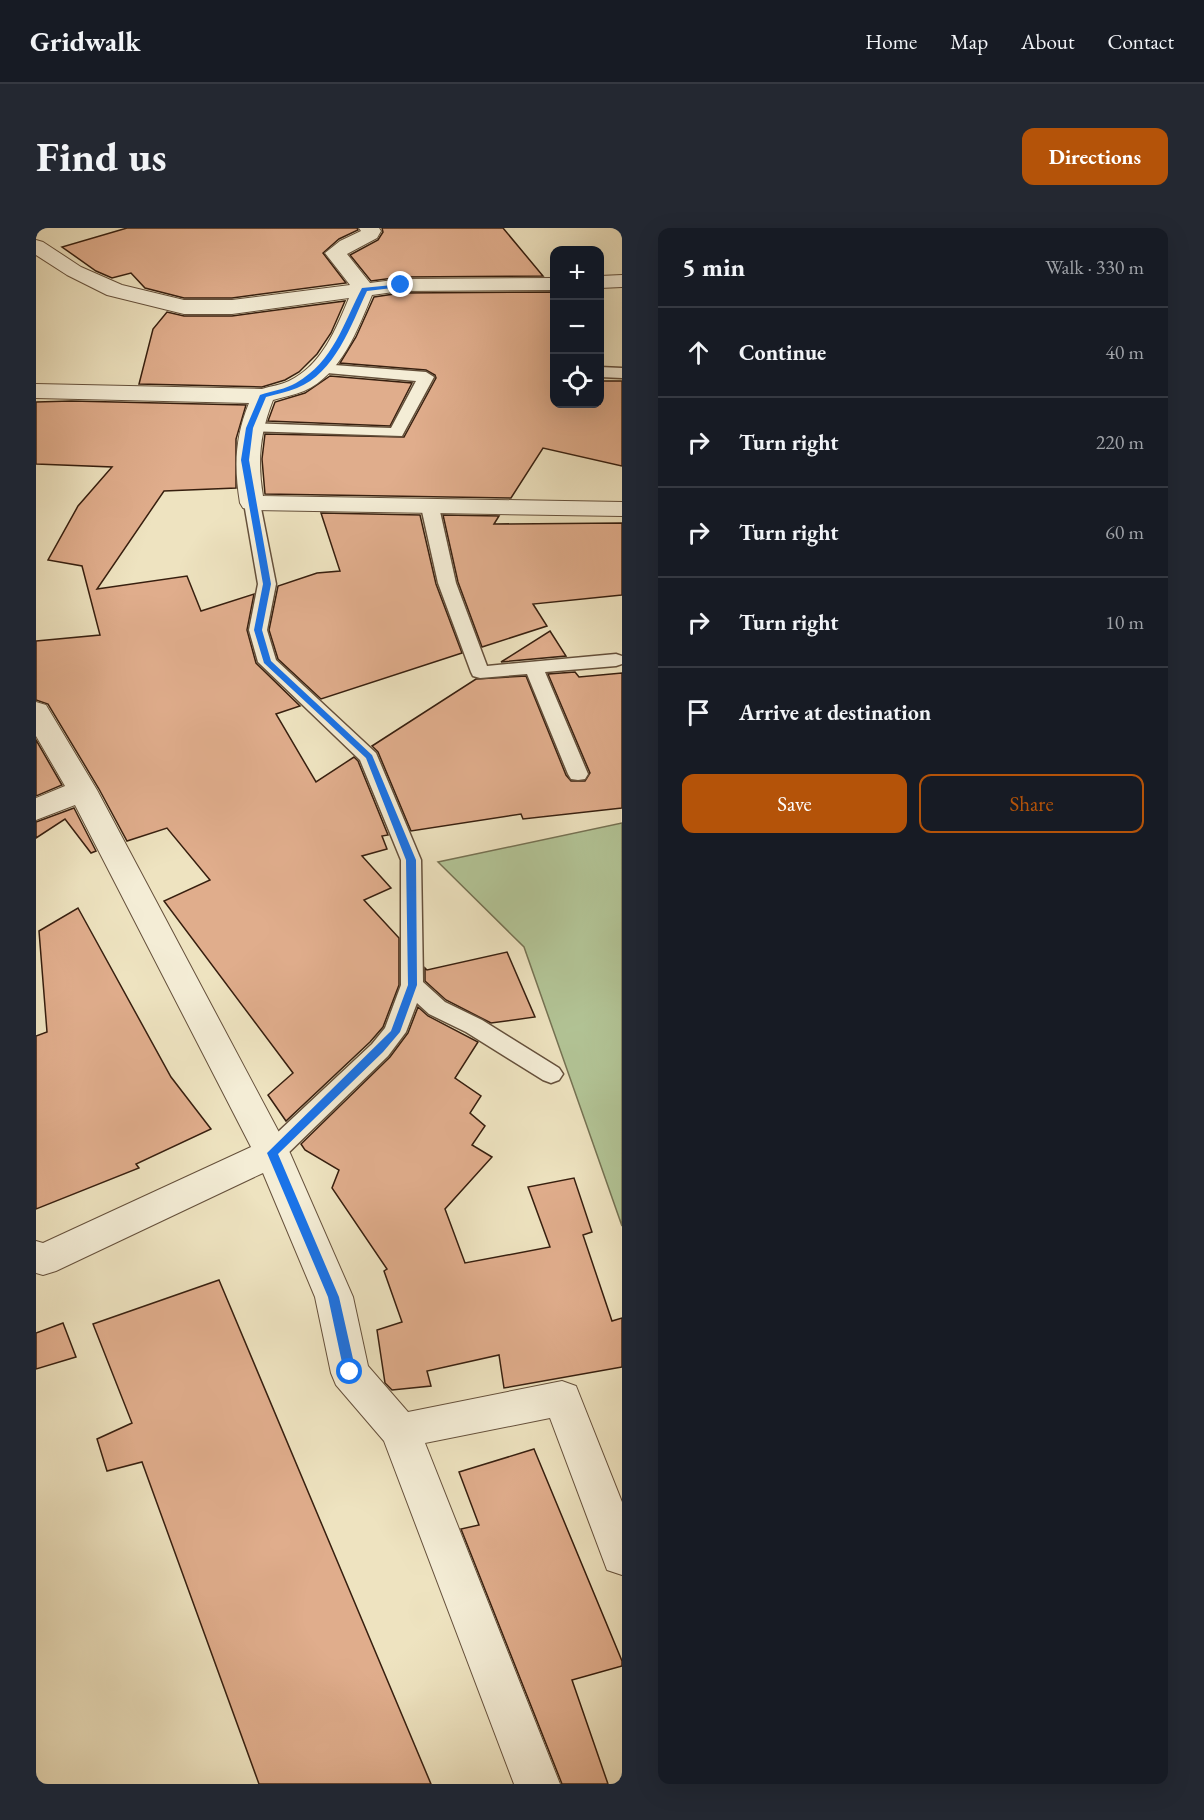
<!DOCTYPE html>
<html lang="en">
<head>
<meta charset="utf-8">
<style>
  :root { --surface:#171b24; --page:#242831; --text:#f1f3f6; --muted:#9ea1a6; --line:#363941; --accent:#b45309 }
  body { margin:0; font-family:"EB Garamond",serif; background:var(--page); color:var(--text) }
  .controls { position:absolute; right:18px; top:18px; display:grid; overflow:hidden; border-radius:12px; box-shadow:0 6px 24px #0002 }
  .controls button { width:54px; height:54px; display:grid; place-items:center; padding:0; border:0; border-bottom:2px solid var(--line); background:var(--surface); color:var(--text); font:30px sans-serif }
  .stop { position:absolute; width:18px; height:18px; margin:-14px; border:4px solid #1a73e8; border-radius:50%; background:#fff }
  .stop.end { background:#1a73e8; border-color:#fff; box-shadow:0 2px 6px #0008 }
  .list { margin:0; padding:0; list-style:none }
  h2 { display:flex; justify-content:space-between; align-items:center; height:78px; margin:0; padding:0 24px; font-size:26px }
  h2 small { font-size:20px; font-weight:400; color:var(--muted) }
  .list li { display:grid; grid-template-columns:39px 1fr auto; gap:18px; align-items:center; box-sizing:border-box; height:90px; padding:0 24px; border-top:2px solid var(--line) }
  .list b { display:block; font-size:22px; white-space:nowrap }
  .list em { font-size:20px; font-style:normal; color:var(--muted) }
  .actions { display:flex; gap:12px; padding:18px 24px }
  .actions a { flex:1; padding:14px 0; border:2px solid var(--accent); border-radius:12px; text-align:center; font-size:21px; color:var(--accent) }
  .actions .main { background:var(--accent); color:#fff }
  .icon { flex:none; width:33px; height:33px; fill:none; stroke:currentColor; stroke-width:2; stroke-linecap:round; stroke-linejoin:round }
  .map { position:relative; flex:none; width:586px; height:1556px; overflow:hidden; border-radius:12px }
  header { display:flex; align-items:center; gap:36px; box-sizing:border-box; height:84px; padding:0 30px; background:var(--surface); border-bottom:2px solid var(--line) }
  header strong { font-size:28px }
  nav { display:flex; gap:33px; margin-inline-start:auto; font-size:21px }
  .intro { display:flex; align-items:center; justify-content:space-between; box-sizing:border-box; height:144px; padding:0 36px }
  h1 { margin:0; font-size:42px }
  .button { padding:15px 27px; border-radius:12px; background:var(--accent); color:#fff; font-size:21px; font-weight:700 }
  main { display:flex; gap:36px; padding:0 36px }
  aside { flex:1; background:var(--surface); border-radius:12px; box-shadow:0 6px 24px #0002 }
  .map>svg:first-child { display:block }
  .green { fill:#b3c597; stroke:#757253; stroke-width:1.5 }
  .building { fill:#e0ad8c; stroke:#371f0f; stroke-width:1.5 }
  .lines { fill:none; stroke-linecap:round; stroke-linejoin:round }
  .service-casing { stroke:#65503b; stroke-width:3 }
  .minor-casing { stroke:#65503b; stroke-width:2 }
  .service { fill:#f4edd6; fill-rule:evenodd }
  .minor { fill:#f4edd6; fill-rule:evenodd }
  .route { fill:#1a73e8 }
</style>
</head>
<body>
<header>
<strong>Gridwalk</strong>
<nav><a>Home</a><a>Map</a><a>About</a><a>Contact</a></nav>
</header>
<div class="intro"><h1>Find us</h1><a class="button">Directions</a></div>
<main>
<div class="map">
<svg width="586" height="1556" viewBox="0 0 586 1556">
  <rect width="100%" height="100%" fill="#eee3c0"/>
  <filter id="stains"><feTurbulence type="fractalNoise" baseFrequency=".00333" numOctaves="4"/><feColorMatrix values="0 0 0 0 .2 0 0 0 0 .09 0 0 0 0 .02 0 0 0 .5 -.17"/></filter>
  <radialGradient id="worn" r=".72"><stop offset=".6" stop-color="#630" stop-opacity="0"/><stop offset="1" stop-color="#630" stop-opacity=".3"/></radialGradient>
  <polygon class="green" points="586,595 586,998 488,719 402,634"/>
  <g class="building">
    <polygon points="91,0 321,0 322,2 303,11 287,25 310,55 196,70 148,70 109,60 95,45 76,50 60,43 26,19"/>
    <polygon points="346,0 467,0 507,48 365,49 335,53 314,27 342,12 347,4"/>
    <polygon points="519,64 519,176 564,176 564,153 586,153 586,238 507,220 475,270 229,266 226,231 229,206 368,209 400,150 399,147 390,142 304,135 320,109 338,69 365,65"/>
    <polygon points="309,73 295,105 281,126 263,144 249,152 226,159 103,156 117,101 131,84 148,88 196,88"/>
    <polygon points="294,148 376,155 354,198 232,193 239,174 269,165"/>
    <polygon points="35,173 210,177 200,211 200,260 128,263 61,361 151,348 165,383 218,366 211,402 220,435 264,478 240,486 280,554 318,529 322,533 352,607 346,608 351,621 326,628 355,660 328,672 363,710 363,757 347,799 334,814 250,893 232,867 257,845 128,673 174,652 131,600 91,613 63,561 12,476 0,472 0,413 64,407 46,338 12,332 42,278 76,239 0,236 0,174"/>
    <polygon points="285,285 384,287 400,356 426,425 285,471 242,431 233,402 242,358 281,345 304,343"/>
    <polygon points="407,287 463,288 458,296 586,295 586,367 497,376 511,398 446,419 422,354"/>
    <polygon points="514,403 530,428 465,434"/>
    <polygon points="539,444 543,449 586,445 586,580 487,591 485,586 375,603 342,524 336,518 440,451 490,448 530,547 535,553 549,553 554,545 512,446"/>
    <polygon points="0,512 26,557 0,568"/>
    <polygon points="38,580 60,623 55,625 29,591 0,610 0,594"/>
    <polygon points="42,680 135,849 175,901 100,936 103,940 0,981 0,808 11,804 3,703"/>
    <polygon points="471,724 499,789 455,795 410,772 389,753 389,740 391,742"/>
    <polygon points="382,779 392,788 442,814 419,850 445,868 434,885 449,898 436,917 456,929 409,981 429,1035 514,1019 492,959 538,950 556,1004 547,1007 576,1093 586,1090 586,1139 468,1160 463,1127 391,1143 395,1158 356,1162 349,1155 341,1102 366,1094 348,1043 351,1041 296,960 303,942 269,922 265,916 354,829 372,805"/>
    <polygon points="183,1052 395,1556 223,1556 106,1234 71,1243 61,1211 96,1195 57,1096"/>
    <polygon points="27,1095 40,1129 0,1141 0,1105"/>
    <polygon points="498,1221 586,1433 586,1438 536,1452 572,1556 526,1556 425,1301 443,1297 423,1244"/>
  </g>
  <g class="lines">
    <g class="service-casing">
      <g id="service">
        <polygon points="285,136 390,144 398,149 366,208 207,203 205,200 213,195 355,200 380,153 280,144 277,141"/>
        <polygon points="564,139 586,140 586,150 564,149"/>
        <polygon points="216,270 222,271 224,275 240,356 231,402 240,432 340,525 385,632 387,754 409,774 446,792 523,840 527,846 523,852 515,855 507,852 430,804 393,786 381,775 370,804 352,828 245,932 236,934 227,932 224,925 227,918 336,816 349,800 365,757 365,632 324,532 222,434 213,402 222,356 208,275 210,271"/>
        <polygon points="394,274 400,275 403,279 420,355 451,438 580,426 586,428 586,436 580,438 509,444 552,546 549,551 542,552 535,551 532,546 491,446 444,450 437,448 435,444 402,355 385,279 388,275"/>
      </g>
    </g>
    <g class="minor-casing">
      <g id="minor">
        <path d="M323,0H343L345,3L341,10L311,26L334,55L365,51L518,50V62L365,63L336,67C322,101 305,147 268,163C258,167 247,169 237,172C224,205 221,233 227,268L586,274V288L216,282L207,280L204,275C198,238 199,209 213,175L0,170V156L226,161C235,158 245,157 253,153C286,137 300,101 313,70L196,86H148L71,67L31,47L0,27V12L7,14L45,39L86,57L148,72H196L314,57L289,25L304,13L325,3Z"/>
        <polygon points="586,47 586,59 564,60 564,48"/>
        <polygon points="0,474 10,477 61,562 254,925 317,1069 332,1138 372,1184 526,1153 540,1158 586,1274 586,1347 571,1342 514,1190 389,1215 524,1556 478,1556 348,1213 300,1157 295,1145 279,1069 227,945 20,1043 7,1047 0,1045 0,1013 7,1015 215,919 39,577 0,592 0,570 29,558 0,508"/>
      </g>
    </g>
    <use href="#service" class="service"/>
    <use href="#minor" class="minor"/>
  </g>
  <path class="route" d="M367,56L365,59L331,63C315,97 299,145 261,160C251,164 240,166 230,169L217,200L213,232L235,356L226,402L235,433L336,527L380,632L381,757L364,804L347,824L242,926L303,1069L320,1144L314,1149L308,1144L292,1069L231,925L355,803L372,757L370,632L330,530L228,435L218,402L227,356L205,232L210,200L224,167C236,163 250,161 260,155C298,133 307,96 326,60Z"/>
  <rect width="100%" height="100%" filter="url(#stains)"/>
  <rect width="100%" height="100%" fill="url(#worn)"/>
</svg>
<div class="controls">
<button>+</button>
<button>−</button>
<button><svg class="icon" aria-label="locate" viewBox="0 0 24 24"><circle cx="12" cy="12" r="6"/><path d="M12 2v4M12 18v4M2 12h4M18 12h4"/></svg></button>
</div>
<div class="stop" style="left:314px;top:1144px"></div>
<div class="stop end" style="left:365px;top:57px"></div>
</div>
<aside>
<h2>5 min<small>Walk · 330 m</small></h2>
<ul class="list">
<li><svg class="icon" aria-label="ahead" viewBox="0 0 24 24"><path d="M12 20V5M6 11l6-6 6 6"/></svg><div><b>Continue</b></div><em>40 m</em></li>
<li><svg class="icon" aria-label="right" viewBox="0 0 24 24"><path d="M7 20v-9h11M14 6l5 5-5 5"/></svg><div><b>Turn right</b></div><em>220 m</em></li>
<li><svg class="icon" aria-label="right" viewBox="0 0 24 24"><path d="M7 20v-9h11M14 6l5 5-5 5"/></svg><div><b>Turn right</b></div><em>60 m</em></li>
<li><svg class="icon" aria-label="right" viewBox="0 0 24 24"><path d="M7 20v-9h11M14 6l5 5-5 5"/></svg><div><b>Turn right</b></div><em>10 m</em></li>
<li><svg class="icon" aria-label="arrive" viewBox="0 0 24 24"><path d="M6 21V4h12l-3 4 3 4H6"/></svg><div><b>Arrive at destination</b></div></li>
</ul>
<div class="actions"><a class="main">Save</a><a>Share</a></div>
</aside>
</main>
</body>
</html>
